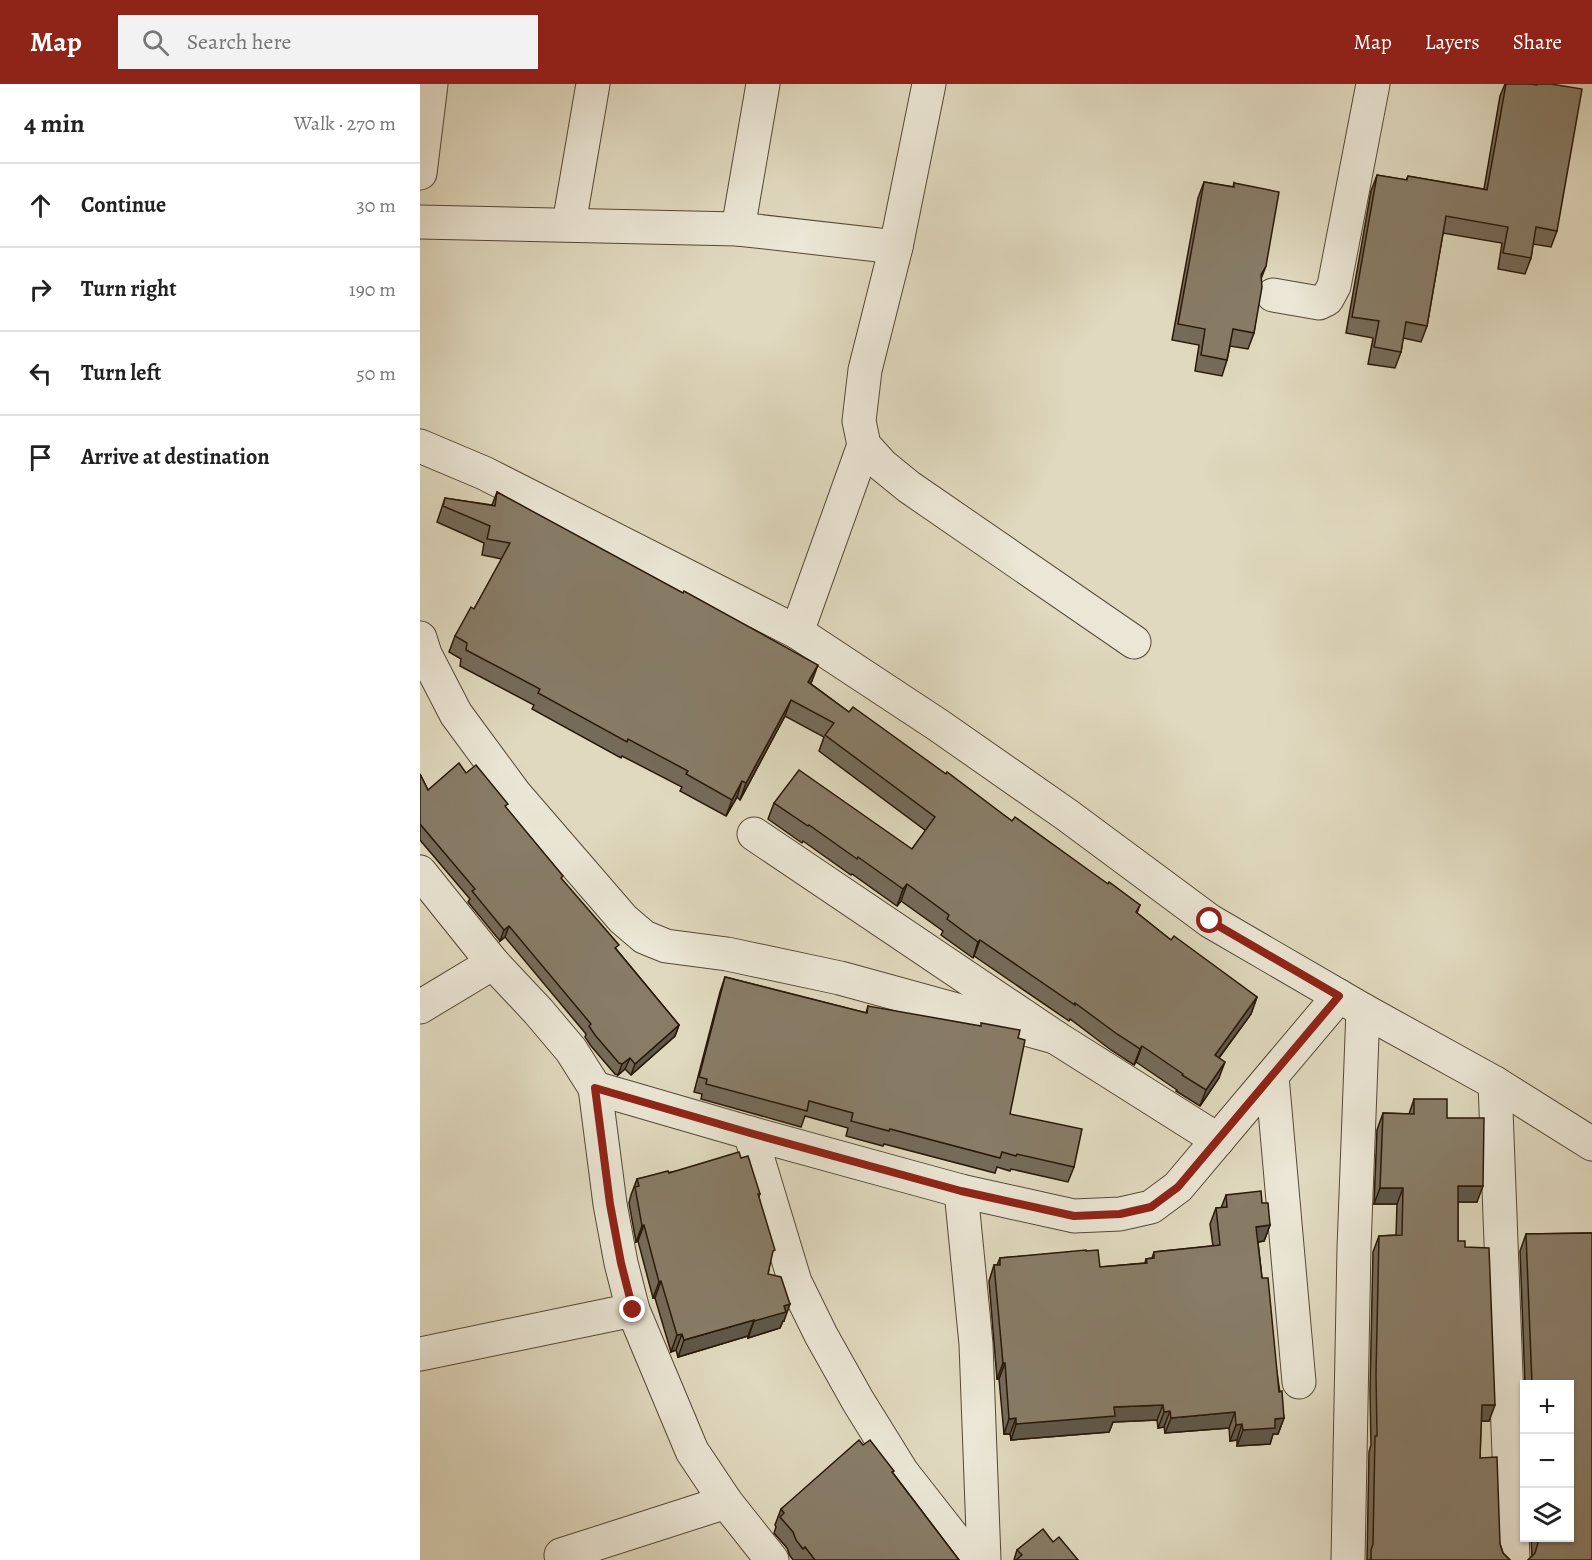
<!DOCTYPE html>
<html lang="en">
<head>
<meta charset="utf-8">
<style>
  :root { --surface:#fff; --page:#f2f2f2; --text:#222; --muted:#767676; --line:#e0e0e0; --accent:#8f2418 }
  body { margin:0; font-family:Alegreya,serif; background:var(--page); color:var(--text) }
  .controls { position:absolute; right:18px; bottom:18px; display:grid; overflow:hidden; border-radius:0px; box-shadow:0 2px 4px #0004 }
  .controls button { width:54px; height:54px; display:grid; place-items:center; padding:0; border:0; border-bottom:2px solid var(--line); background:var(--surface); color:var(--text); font:30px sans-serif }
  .stop { position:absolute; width:18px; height:18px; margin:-14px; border:4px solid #8f2418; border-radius:50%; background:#fff }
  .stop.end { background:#8f2418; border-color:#fff; box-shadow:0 2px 6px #0008 }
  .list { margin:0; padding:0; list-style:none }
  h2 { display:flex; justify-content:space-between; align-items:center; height:78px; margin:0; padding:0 24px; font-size:26px }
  h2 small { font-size:20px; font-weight:400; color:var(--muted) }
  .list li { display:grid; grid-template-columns:39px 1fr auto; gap:18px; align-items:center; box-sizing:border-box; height:84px; padding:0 24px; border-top:2px solid var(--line) }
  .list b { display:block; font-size:22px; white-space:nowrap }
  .list em { font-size:20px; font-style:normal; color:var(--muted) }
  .icon { flex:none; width:33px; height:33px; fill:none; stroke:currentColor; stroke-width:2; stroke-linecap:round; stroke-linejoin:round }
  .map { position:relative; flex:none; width:1172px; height:1476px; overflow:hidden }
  header { display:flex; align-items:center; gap:36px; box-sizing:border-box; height:84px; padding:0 30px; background:var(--accent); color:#fff }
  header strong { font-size:28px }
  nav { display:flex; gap:33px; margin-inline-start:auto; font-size:21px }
  .search { width:420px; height:54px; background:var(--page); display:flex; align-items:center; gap:15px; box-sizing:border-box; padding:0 21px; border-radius:0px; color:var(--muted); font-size:22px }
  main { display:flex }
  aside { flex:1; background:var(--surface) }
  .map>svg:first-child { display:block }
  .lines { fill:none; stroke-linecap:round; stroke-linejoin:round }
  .minor-casing { stroke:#564836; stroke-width:35 }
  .minor { stroke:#ebe6d5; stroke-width:33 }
  .wall { fill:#756b59; stroke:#281808; stroke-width:1.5 }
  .shaded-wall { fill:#5f5748; stroke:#281808; stroke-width:1.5 }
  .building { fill:#887c67; stroke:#281808; stroke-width:1.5 }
  .route { stroke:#8f2418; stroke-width:8 }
</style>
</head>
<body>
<header>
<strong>Map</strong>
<div class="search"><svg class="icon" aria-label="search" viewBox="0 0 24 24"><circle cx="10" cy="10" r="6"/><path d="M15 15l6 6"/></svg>Search here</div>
<nav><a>Map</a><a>Layers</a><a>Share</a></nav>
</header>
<main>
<aside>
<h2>4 min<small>Walk · 270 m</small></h2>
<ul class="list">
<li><svg class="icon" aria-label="ahead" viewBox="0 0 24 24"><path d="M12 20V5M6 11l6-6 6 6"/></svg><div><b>Continue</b></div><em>30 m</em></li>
<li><svg class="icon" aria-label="right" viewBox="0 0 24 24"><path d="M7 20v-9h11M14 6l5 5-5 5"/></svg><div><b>Turn right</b></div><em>190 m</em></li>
<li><svg class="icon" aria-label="left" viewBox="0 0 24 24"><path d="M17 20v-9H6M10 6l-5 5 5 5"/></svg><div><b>Turn left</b></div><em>50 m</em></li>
<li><svg class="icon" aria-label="arrive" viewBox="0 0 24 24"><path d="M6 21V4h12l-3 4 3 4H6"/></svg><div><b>Arrive at destination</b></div></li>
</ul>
</aside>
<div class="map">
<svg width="1172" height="1476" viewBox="0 0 1172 1476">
  <rect width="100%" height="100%" fill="#e0d9bf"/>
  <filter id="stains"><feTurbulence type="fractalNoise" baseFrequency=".00333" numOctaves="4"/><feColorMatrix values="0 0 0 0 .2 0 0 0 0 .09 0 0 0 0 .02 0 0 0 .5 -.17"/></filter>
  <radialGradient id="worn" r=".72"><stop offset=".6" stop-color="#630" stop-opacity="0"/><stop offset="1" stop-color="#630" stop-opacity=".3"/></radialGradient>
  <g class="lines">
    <g class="minor-casing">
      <g id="minor">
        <polyline points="509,0 476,163 445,286 439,337 444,361 462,381 489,403 714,558"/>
        <polyline points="0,89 11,0"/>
        <polyline points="0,138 318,145 476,163"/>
        <polyline points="149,140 173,0"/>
        <polyline points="318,145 343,0"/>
        <polyline points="853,211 899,219 907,215 914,202 953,0"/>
        <polyline points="0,362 64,389 377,548 518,641 647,731 790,837 943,926 1075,999 1172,1060"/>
        <polyline points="377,548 444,361"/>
        <polyline points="0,554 5,570 36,630 95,710 203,835 224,853 246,862 307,870 420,894 635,953"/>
        <polyline points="334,750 635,953 798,1056"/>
        <polyline points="0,788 73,879 118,927 151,966 175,1004 190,1120 201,1179 213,1226 272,1367 306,1418 352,1476"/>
        <polyline points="0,923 73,879"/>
        <polyline points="852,992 879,1298"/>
        <polyline points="1075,999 1093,1476"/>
        <polyline points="175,1004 330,1049 541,1107 654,1132 700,1130 731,1123 758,1103 919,912"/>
        <polyline points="330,1049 375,1198 401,1251 438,1317 482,1388 551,1476"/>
        <polyline points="541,1107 556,1260 564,1476"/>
        <polyline points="0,1270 213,1226"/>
        <polyline points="141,1471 306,1418"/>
        <polyline points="928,1476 934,1164 943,926"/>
      </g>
    </g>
    <use href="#minor" class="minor"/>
  </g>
  <g class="wall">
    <polygon points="1085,0 1109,0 1116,1 1116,0 1137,147 1131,163 1113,160 1111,174 1105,190 1078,185 1082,159 1023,149 1007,242 1001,258 983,254 981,268 975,284 948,280 953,254 926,249 951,107 957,91 986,96 988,92 1064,105 1080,12"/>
    <polygon points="784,98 813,103 814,99 846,182 841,195 834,249 828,265 810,262 807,276 802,292 775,287 779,261 752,256 778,114"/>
    <polygon points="77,408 392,597 390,599 429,628 526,690 592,737 720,821 717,829 751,856 837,913 831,930 799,974 799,994 780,1022 756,1007 757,1006 716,978 714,981 691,966 650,935 649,937 554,872 553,874 521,851 523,847 481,817 477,822 432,790 431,791 383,757 382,759 348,735 354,719 492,765 506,747 399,667 404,653 365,632 320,716 317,713 306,732 260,707 262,703 202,672 201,674 112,625 114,621 40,582 41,575 29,568 35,552 54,525 82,475 62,471 64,459 17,438 25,414 72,421"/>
    <polygon points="46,689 86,724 197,866 259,941 255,952 211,991 205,985 198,991 195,990 171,962 165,953 166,950 85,853 80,857 48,818 50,815 0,756 0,690 8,706"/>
    <polygon points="305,893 446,929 448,922 590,1030 654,1083 648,1098 591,1085 590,1087 577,1083 575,1089 464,1060 463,1062 426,1052 428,1044 385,1032 381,1043 281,1015 282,1010 274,1008 300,908"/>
    <polygon points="994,1015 1027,1034 1057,1118 1038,1118 1038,1157 1045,1163 1069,1337 1061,1337 1060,1374 1080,1460 1083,1469 1090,1476 947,1476 949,1368 951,1361 950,1306 953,1168 959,1152 976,1151 977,1120 954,1120 957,1046 963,1029 989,1030"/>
    <polygon points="321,1074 340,1110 339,1112 350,1179 348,1190 364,1237 363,1237 360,1244 328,1254 328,1252 258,1273 256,1266 251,1268 235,1214 233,1214 218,1157 216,1158 209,1119 211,1111 217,1095"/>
    <polygon points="806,1111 842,1119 850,1141 844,1157 838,1158 842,1194 864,1334 858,1350 853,1350 850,1360 817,1362 817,1356 810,1357 809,1344 745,1349 744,1343 738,1344 737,1336 693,1338 689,1348 591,1356 590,1350 584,1350 579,1295 577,1295 569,1197 574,1181 577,1181 580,1174 666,1167 680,1183 725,1179 726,1175 732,1174 734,1168 793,1162 790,1140 796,1124 801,1124"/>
    <polygon points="1172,1149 1172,1476 1108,1476 1112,1473 1111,1454 1149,1454 1149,1300 1105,1300 1100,1167 1106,1150"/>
    <polygon points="443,1361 473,1389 539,1476 373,1476 370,1472 367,1464 354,1449 356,1443 355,1441 361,1425"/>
    <polygon points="633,1458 658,1476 594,1476 597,1466"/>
  </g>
  <g class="shaded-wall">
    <polygon points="398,581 392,597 382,614 388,598"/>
    <polygon points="371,616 365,632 320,716 326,699"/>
    <polygon points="322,697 317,713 306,732 312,716"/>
    <polygon points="487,800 481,817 477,822 483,805"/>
    <polygon points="89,842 85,853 80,857 84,846"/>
    <polygon points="560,856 554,872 553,874 558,858"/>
    <polygon points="837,913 831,930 789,987 795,971"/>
    <polygon points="259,941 255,952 211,991 215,980"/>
    <polygon points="722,962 716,978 714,981 720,965"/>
    <polygon points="210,974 205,985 198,991 202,980"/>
    <polygon points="805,978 799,994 780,1022 786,1006"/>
    <polygon points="1038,1102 1063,1102 1057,1118 1032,1118"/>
    <polygon points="960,1104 983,1104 977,1120 954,1120"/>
    <polygon points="224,1141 218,1157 216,1158 222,1142"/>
    <polygon points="850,1141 844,1157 830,1159 836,1143"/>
    <polygon points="241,1197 235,1214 233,1214 239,1198"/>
    <polygon points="370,1220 364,1237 363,1237 360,1244 328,1254 334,1237 364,1222"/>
    <polygon points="334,1236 328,1252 258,1273 264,1256"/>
    <polygon points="262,1250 256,1266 251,1268 257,1251"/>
    <polygon points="583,1279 585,1279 579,1295 577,1295"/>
    <polygon points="743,1321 737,1336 693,1338 689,1348 591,1356 596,1340 694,1323"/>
    <polygon points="1062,1321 1075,1321 1069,1337 1056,1337"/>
    <polygon points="750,1327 744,1343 738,1344 744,1328"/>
    <polygon points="815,1328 809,1344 745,1349 751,1334"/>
    <polygon points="596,1334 590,1350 584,1350 589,1335"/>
    <polygon points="864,1334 858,1350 853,1350 850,1360 817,1362 823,1346 855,1335"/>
    <polygon points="822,1340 817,1356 810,1357 816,1341"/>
  </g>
  <g class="building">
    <polygon points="1086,0 1110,0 1117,1 1117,0 1131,0 1162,5 1137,147 1116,143 1111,174 1083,169 1088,143 1026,132 1007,242 986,238 981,268 954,263 959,237 932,233 957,91 987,96 988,92 1067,106"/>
    <polygon points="784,98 814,103 814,99 859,108 846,182 841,191 842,203 834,249 813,245 807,276 781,271 785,245 758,240"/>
    <polygon points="77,408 263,509 264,507 398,581 388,598 429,628 433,623 526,690 527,688 592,737 595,733 688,800 689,798 720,821 716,828 751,856 754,852 837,913 795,971 805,978 786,1006 762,991 763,990 722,962 720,965 697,950 655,919 655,921 560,856 558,858 527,835 529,831 487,800 483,805 438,773 437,775 389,741 388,742 354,719 379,686 492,765 515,733 405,651 414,639 371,616 326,699 322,697 312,716 266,690 268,687 208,655 207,658 118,609 120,605 46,566 47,559 35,552 51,523 54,525 90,459 67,455 70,442 23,422 25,414 75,422"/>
    <polygon points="39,679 46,689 56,681 88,720 85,722 143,792 141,794 199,861 195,864 259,941 215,980 210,974 202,980 199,979 175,951 169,942 171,940 89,842 84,846 52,807 55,805 0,740 0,690 8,706"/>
    <polygon points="305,893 447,929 448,922 561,942 561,939 600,946 598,954 605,956 590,1030 662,1045 654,1083 597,1070 596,1072 582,1068 580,1074 470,1045 469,1047 431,1037 433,1029 389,1017 387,1027 286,1000 287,995 279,993"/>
    <polygon points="994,1015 1027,1015 1027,1034 1064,1034 1063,1102 1038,1102 1038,1157 1045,1157 1045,1163 1069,1164 1075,1321 1062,1321 1060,1374 1077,1373 1080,1460 1083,1469 1090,1476 951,1476 951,1466 953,1460 955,1352 957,1352 956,1290 959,1152 982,1151 983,1104 960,1104 963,1029 994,1030"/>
    <polygon points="319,1068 321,1074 328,1072 340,1110 338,1110 355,1166 353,1167 348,1190 361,1193 370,1220 364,1222 366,1228 334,1237 334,1236 264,1256 262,1250 257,1251 241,1197 239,1198 224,1141 222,1142 215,1103 219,1102 217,1095 248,1087 249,1089"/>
    <polygon points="841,1107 842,1119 848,1119 850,1141 836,1143 842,1194 848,1194 859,1308 862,1307 864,1334 855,1335 855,1344 823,1346 822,1340 816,1341 815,1328 751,1334 750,1327 744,1328 743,1321 694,1323 695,1332 596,1340 596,1334 589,1335 585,1279 583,1279 574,1181 580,1181 580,1174 666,1166 666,1167 678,1166 680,1183 727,1179 726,1175 734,1174 734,1168 800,1161 796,1124 807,1123 806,1111"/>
    <polygon points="1172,1149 1172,1476 1108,1476 1115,1469 1118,1459 1117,1454 1149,1454 1149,1300 1112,1300 1106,1150"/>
    <polygon points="439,1356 443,1361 450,1356 474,1387 472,1388 539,1476 395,1476 385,1463 383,1465 376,1456 373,1448 360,1433 364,1429 361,1425"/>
    <polygon points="623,1445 633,1458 639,1453 658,1476 596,1476 602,1471 597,1466"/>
  </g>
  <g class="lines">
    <polyline class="route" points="213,1226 201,1179 190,1120 175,1004 330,1049 541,1107 654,1132 700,1130 731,1123 758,1103 919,912 790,837"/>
  </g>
  <rect width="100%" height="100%" filter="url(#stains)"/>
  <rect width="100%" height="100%" fill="url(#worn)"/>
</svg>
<div class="controls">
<button>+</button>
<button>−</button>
<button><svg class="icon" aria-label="layers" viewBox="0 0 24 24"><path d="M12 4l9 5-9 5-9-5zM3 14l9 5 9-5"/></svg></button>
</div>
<div class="stop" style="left:790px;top:837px"></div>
<div class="stop end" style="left:213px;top:1226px"></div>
</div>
</main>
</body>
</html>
